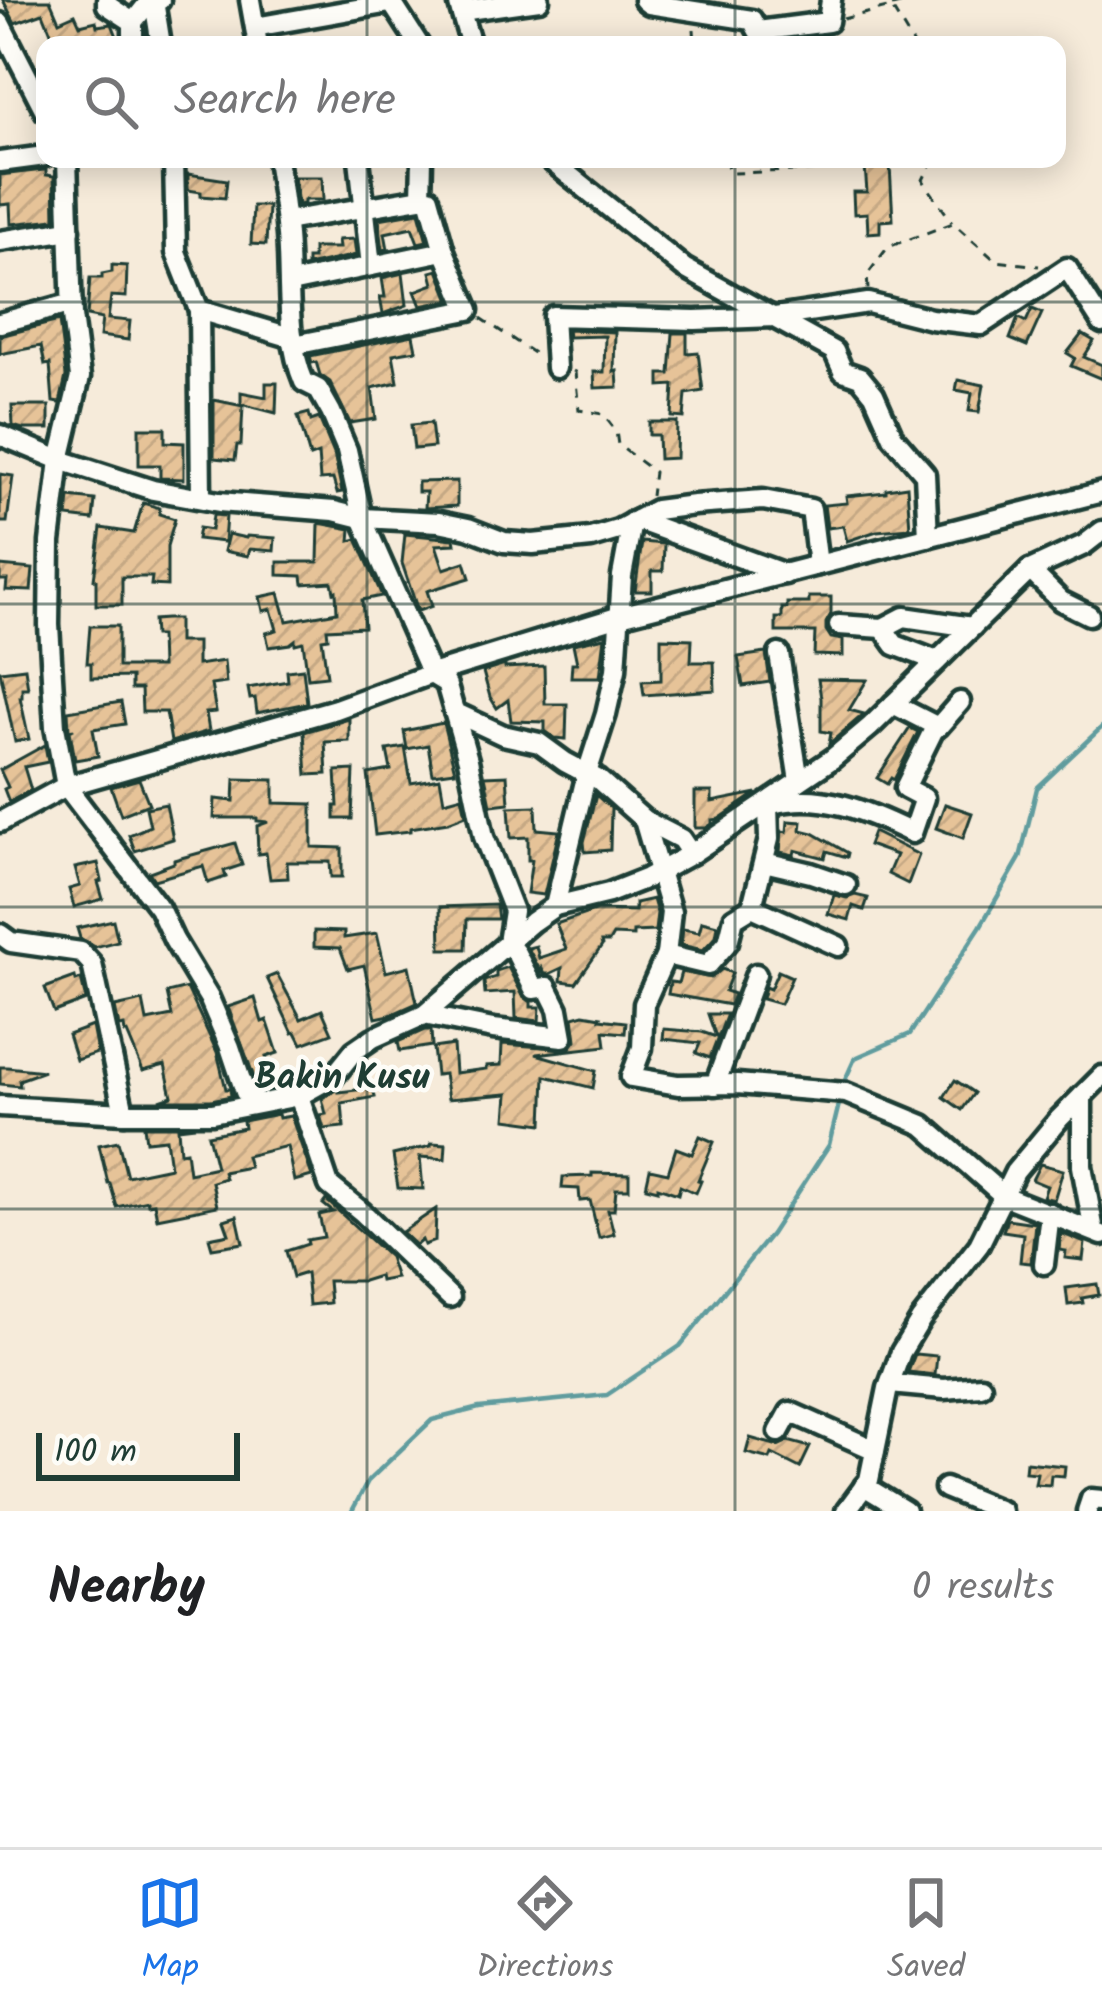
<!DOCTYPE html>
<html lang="en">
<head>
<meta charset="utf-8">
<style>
  :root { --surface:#fff; --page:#f6f6f6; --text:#202124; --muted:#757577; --line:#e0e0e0; --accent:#1a73e8 }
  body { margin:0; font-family:Kalam,sans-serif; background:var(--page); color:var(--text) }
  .scale { position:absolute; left:36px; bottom:30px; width:204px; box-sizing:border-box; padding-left:12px; border:6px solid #1f3d34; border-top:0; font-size:33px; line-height:42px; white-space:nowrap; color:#1f3d34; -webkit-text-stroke:9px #fdfcf7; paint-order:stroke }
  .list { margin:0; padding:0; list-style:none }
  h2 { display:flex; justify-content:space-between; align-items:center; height:156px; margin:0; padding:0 48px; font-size:51px }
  h2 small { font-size:39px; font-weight:400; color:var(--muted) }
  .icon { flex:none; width:66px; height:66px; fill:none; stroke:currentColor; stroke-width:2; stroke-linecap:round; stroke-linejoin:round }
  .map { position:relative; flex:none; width:1102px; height:1511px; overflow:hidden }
  .search { position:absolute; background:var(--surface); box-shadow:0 6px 30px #0003; left:36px; right:36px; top:36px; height:132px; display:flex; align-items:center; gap:30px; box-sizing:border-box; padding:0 42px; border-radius:24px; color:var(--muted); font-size:45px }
  .sheet { height:336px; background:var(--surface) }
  nav { display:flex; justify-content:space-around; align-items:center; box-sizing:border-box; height:168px; border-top:3px solid var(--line); background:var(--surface); font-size:33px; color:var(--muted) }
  nav a { display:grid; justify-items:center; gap:6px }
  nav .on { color:var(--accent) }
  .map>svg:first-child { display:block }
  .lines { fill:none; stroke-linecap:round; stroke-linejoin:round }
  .stream { stroke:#609c9e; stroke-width:4.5 }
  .building { fill:url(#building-hatch); stroke:#1f3d34; stroke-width:3 }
  .minor-casing { stroke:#1f3d34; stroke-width:27 }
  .path { stroke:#1f3d34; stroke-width:3; stroke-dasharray:9 9; stroke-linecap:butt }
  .minor { stroke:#fdfcf7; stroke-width:18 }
  .grid { fill:none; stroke:#1f3d34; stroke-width:3; stroke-opacity:0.55 }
  .labels { text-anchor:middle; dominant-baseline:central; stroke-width:9; stroke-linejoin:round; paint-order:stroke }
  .quarter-label { font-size:36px; font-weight:bold; fill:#1f3d34; stroke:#fdfcf7 }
</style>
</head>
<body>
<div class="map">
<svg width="1102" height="1511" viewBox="0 0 1102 1511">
  <defs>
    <pattern id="building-hatch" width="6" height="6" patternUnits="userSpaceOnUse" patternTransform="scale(3)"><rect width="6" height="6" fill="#e6c398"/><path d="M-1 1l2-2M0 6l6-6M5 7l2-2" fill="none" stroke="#c5a884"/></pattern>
  </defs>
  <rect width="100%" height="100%" fill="#f6ebda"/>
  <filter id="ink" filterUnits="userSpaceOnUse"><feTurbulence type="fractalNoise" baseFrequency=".00833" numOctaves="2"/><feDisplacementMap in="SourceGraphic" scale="24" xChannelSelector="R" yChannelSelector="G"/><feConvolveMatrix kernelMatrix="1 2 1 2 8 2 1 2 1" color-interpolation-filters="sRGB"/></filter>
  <g filter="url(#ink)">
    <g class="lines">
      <g class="stream">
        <polyline points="841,1089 855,1058 910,1034 980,927 1020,858 1037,788 1102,727"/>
        <polyline points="352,1511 368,1481 432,1420 479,1408 607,1395 680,1346 771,1234 829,1145 840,1100"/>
      </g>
    </g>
    <g class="building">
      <polygon points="3,0 50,0 59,21 75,14 80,25 96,21 97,26 112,24 118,39 102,45 56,45 43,13 15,23"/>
      <polygon points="890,166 893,220 880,221 880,232 868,233 867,213 854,214 853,192 867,192 865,167"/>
      <polygon points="44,170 46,170 46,175 54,176 55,219 11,224 10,204 0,205 0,175"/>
      <polygon points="188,174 227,180 225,198 201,196 201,192 188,190"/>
      <polygon points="294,177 322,177 323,200 304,200 304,204 298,205"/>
      <polygon points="253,206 268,206 266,245 251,244"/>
      <polygon points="419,212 427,241 418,243 412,227 385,233 388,249 383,250 379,219"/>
      <polygon points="354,239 356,255 307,266 307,259 313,259 313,248 339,248 338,240"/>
      <polygon points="112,265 127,266 126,297 111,296 108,319 130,321 128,340 100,336 102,319 87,316 90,278 102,278 102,274 112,272"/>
      <polygon points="438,270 450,300 421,306 415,291 434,284 431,272"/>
      <polygon points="403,273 407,305 383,314 380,297 385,297 382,278"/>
      <polygon points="1032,309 1042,313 1027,346 1010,339 1018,318 1026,322"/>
      <polygon points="59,321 66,376 60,403 53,402 50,364 45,365 41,346 0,354 0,336"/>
      <polygon points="567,330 615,332 614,372 617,371 618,387 595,388 594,372 604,372 605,336 568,337"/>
      <polygon points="673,333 687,333 687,353 698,352 703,391 686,394 684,418 672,417 674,385 660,386 660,374 670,374"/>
      <polygon points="1082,334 1094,341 1084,357 1102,365 1102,379 1071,366 1075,358 1067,353"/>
      <polygon points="413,335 416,350 393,354 398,382 372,388 376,419 350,423 330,382 320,375 316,362 312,363 310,356"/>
      <polygon points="958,380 984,385 979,412 969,411 972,393 956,390"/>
      <polygon points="266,383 277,383 276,413 241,404 241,392 266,397"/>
      <polygon points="214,400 243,406 241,445 237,445 235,460 214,458"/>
      <polygon points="12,406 49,406 49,429 23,429 13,426"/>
      <polygon points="309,413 311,421 319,418 334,454 342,492 337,493 333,479 320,480 318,454 310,457 298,416"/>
      <polygon points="649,422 677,422 676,458 659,459 658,435 649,435"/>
      <polygon points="431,423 434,447 414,449 411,425"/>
      <polygon points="139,428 165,428 165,442 184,443 184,479 160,478 160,465 139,465"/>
      <polygon points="0,474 13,476 7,522 0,522"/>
      <polygon points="457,481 457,506 425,508 426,492 418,492 418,482"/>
      <polygon points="907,486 910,528 877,531 847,541 843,526 827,528 824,505 847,503 846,496 886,492 886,489"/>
      <polygon points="69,497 95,500 93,520 67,517"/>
      <polygon points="143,503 160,508 159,514 175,519 167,546 167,586 151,585 152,577 122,577 122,605 96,605 96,580 94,579 101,528 134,533"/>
      <polygon points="213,515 226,516 224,542 197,539 199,528 211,530"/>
      <polygon points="319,523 351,529 350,541 357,539 382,596 362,600 364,627 327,629 328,638 322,639 327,676 308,678 303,642 295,644 295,640 290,644 269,647 266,633 277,630 271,609 263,611 260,597 279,593 287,621 337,612 336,591 334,592 332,582 303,584 302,576 278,575 278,562 318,562"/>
      <polygon points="228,534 246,538 247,536 275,538 274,551 250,549 248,556 224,551"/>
      <polygon points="405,534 454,539 455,544 436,545 444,569 465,562 470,578 427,591 432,606 418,611 402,563"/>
      <polygon points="642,542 664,544 663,571 652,571 652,591 635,591"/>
      <polygon points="0,566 33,569 31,591 6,590 7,580 0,580"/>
      <polygon points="809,597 831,597 831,614 826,623 826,630 831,638 843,640 843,656 814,655 815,632 776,632 776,618 782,618 782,608 787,608 787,603 809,603"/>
      <polygon points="166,619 178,619 178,642 197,642 197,665 224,661 226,683 211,685 216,712 206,713 209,731 171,742 166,712 142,712 141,689 131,689 131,677 91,678 91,663 87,663 90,626 118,626 118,667 161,667 160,636 154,636 153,620"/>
      <polygon points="605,637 600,677 571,677 572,663 577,663 573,644"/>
      <polygon points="661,638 692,639 691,662 714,662 715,690 644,695 642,681 661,680"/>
      <polygon points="766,653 770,682 743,686 738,657"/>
      <polygon points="505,665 505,668 544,666 545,704 567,704 566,739 555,738 545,731 545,722 511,721 508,700 497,708 490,697 483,672"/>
      <polygon points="25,668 28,688 22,688 22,697 20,697 29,739 15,742 0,671"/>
      <polygon points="303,669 307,703 257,713 255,698 250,699 248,688 288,681 287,671"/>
      <polygon points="818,679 867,680 849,710 864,714 829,744 831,733 821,731 821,698"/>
      <polygon points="121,702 125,724 93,729 98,756 75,760 70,731 74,729 69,730 68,711"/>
      <polygon points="349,719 349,741 325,742 327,774 307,775 304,732"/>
      <polygon points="443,723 455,771 433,774 428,745 407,749 404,731"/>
      <polygon points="910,728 918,732 894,780 891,778 887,784 877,778"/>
      <polygon points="45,745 48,762 24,767 31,790 9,802 4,789 8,787 0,770"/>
      <polygon points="405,747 411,783 440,778 444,801 462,796 466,815 448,822 410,828 410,831 375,835 368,774 391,770 387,750"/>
      <polygon points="354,770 352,819 335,819 335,806 338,806 336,771"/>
      <polygon points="507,775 509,803 491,805 485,776"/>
      <polygon points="139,779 149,804 121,815 111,787"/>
      <polygon points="235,779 274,780 274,803 312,804 312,847 342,848 342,877 331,877 330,862 287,862 288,878 270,879 266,853 258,854 257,826 268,822 257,821 257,818 214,818 215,799 234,801"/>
      <polygon points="695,792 712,792 712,802 757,793 719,819 712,820 712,824 706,828 695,828"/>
      <polygon points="596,795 611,808 610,850 585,852 584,842"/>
      <polygon points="166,804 173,839 135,851 129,835 150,826 146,808"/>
      <polygon points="945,804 972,813 963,838 936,828"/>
      <polygon points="536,806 537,829 559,831 544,895 527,893 532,860 528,860 528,837 511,838 509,807"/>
      <polygon points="788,821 802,822 801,830 813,833 848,853 847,857 827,851 825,858 795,850 794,855 780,852 782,831 787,832"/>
      <polygon points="873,832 919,855 908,884 888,874 896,855 868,845"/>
      <polygon points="235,843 242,865 224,871 226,877 208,883 203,866 154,880 149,872 174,863 174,860"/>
      <polygon points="98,863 102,881 98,882 103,899 74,907 69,889 80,886 75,868"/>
      <polygon points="834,895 847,898 855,895 868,898 864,910 853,906 849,920 828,914"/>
      <polygon points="653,899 657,913 655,931 633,932 633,936 613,935 609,942 601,942 602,946 576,983 561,981 562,968 549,974 545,974 542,969 542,974 528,948 536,946 539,958 566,949 556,924 597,910 635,911 635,903"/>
      <polygon points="496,905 498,919 467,919 466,949 441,949 440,907"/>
      <polygon points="113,920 118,941 95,947 80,938 77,928"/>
      <polygon points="702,921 718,925 716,936 703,950 681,945 683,929 699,932"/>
      <polygon points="314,931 344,932 344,938 377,933 386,972 409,966 417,1003 390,1015 376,1018 364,965 348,969 340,948 314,947"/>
      <polygon points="508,967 523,996 531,1002 531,1007 540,1007 539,1021 516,1018 515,992 485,994 484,981 496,977 496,971"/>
      <polygon points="722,969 732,973 725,991 734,994 730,1005 668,994 670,982 678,983 681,972 711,978"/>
      <polygon points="778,971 792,977 780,1004 762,999 765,987 770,989"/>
      <polygon points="277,974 301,1019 322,1010 332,1033 302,1044 296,1032 293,1033 267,978"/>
      <polygon points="75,977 76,981 81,979 86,1000 54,1012 45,988"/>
      <polygon points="187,988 217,1052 226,1089 230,1089 231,1096 211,1100 160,1100 172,1096 165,1065 143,1071 127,1033 125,1033 124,1026 119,1027 115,1007 143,1001 147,1021 172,1016 167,993"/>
      <polygon points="255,998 262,1022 267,1020 278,1053 266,1057 271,1072 254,1077 228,1007"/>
      <polygon points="584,1014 601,1017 600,1019 626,1022 625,1033 604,1031 606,1046 536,1054 596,1071 593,1088 545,1076 543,1124 506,1119 508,1094 448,1099 444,1074 436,1075 433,1048 453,1045 455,1073 486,1069 486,1066 501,1065 502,1044 569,1049 576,1040 573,1017"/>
      <polygon points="708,1014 727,1014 710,1058 696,1053 700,1043 663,1039 664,1029 702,1032 716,1037"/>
      <polygon points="92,1026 97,1053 76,1060 68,1035"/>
      <polygon points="425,1030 431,1030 432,1046 400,1051 398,1042"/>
      <polygon points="0,1067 7,1067 44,1071 19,1080 20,1086 0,1084"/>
      <polygon points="955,1080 974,1093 962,1110 944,1097"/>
      <polygon points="373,1088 375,1097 342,1103 344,1127 324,1129 320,1115 326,1114 322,1098 339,1089 339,1092"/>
      <polygon points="278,1114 279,1118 291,1116 312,1176 294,1181 287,1146 246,1156 249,1167 223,1172 225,1178 212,1182 217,1206 157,1218 154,1203 148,1204 147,1200 117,1207 110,1183 108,1183 99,1145 118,1141 127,1176 170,1167 166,1139 146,1141 144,1126 195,1126 178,1128 180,1152 186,1151 189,1173 216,1167 208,1135 244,1128 243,1121"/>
      <polygon points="700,1136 714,1142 698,1180 701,1181 696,1193 680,1186 678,1194 658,1187 658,1190 646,1187 650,1169 668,1173 676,1148 692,1154"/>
      <polygon points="431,1143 446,1144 445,1159 420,1157 423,1189 398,1188 393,1155 431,1146"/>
      <polygon points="1040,1164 1063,1170 1054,1200 1043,1197 1047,1186 1032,1180"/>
      <polygon points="592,1173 629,1174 629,1189 616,1189 614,1210 608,1210 614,1234 599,1238 590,1200 580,1201 579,1189 562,1188 563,1177 592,1176"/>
      <polygon points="326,1200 389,1257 396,1278 380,1281 379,1276 363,1281 328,1281 330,1303 309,1305 306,1273 293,1277 286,1251 308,1244 307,1240 324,1237 319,1215 333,1212 323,1204"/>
      <polygon points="436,1209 435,1241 424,1245 422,1240 416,1245 402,1232"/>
      <polygon points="237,1216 243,1243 212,1248 209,1238 229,1234 224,1220"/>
      <polygon points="1007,1219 1035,1223 1031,1263 1020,1262 1023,1234 1003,1231"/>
      <polygon points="1061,1233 1085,1243 1083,1260 1065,1258 1066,1251 1059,1250"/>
      <polygon points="1097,1284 1099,1295 1082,1298 1083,1303 1068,1305 1066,1288"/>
      <polygon points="915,1354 937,1356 935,1375 908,1372"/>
      <polygon points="750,1438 778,1446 788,1441 810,1447 800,1468 772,1454 770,1459 746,1453"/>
      <polygon points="1026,1462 1065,1466 1064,1476 1051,1475 1050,1485 1035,1484 1037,1473 1025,1472"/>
    </g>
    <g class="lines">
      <g class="minor-casing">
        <g id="minor">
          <polyline points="107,0 107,5 133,22"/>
          <polyline points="250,0 258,45"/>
          <polyline points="390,0 419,45"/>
          <polyline points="644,0 649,4 752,20 758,31 828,22 831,0"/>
          <polyline points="154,1 161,45"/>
          <polyline points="459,5 471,45"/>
          <polyline points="461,11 539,0"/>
          <polyline points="0,23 45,111"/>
          <polyline points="255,27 390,3"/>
          <polyline points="133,45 133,22 149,2 160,0"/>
          <polyline points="67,159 72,316 80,377 60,460 50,542 49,625 55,727 66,786 159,908 174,940 209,998 230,1047 245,1092 256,1103"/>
          <polyline points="174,159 176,252 199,310 293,338"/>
          <path d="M277,159C282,190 287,221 288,252C290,295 287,342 304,382L318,389L331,412L347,450L362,518L431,674L446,683L468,760L484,837L513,911L508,943L516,953L534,989L547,987L558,1009L563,1037L493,1029L424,1015"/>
          <polyline points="359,159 371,266"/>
          <polyline points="549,159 684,268 834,351 843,371 860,377 874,394 893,437 925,474 928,537"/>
          <polyline points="0,162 45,156"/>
          <polyline points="286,221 421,198 422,159"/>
          <polyline points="0,241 70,230"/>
          <polyline points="290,283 444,251"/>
          <polyline points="199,310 201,497"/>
          <polyline points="0,323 72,303"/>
          <polyline points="294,345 469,310 444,251 429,198 421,198"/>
          <polyline points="556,368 553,316 695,320 775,317 868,303 931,319 981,325 1067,268 1102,323"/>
          <polyline points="0,435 60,460 153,490 219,502 334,511 362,518 439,522 468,528 504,542 533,544 591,538 618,530 656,510 694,505 763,500 811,509 818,565"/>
          <polyline points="637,520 785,574"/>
          <polyline points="1030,570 1061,601 1089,615"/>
          <polyline points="839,625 883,628 895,645 937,661"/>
          <polyline points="883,628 904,617 972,627"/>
          <polyline points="779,654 799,781"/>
          <polyline points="893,704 938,727 960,702"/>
          <polyline points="454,712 503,735 539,743 565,762 599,780 644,820 681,839 691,854"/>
          <path d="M772,804C821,791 867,811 912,833L924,798L905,788L936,725"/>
          <polyline points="768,805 769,839 752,907 838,946"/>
          <polyline points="644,820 671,912 666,955 644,1004 642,1048 631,1077 678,1085 737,1084 846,1093 923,1125 1004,1196 1102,1235"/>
          <polyline points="0,822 66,786 336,709 431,674 620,616 1102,492"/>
          <polyline points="764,862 811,873 846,885"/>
          <polyline points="555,906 587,773 606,714 616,670 622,576 632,522"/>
          <polyline points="0,934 11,942 81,952 92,964 124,1113"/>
          <polyline points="666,955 708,965 728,942 734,918 752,907"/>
          <polyline points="715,1085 756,974"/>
          <polyline points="299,1096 329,1185 362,1212 450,1297"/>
          <polyline points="1082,1096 1082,1166 1094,1231"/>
          <polyline points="0,1106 124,1113 212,1113 299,1096 333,1077 354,1051 373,1038 424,1015 532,922 555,906 609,893 647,878 691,854 832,759 870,727 1030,570 1084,545 1102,531"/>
          <polyline points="1044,1264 1050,1213"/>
          <polyline points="890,1384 944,1389 981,1386"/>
          <polyline points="779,1432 790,1412 875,1450"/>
          <polyline points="864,1486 905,1511"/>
          <polyline points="945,1488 1001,1511"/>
          <polyline points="846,1511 869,1480 888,1388 901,1352 921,1319 979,1245 1015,1172 1059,1119 1102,1076"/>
          <polyline points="1087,1511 1091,1499 1102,1500"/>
        </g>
      </g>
      <g class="path">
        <polyline points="892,6 915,0"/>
        <polyline points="843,19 891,7 914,45"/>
        <polyline points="694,29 695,45"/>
        <polyline points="1102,129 1102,135"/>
        <polyline points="725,159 730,173 832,170 904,159"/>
        <polyline points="913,159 928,166"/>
        <polyline points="933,159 923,180 952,222"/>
        <polyline points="868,289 867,275 888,247 953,223 996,261 1039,266"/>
        <polyline points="481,318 538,356"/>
        <polyline points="573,371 575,372 579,410 603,414 616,431 618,445 654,472 651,496"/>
      </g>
      <use href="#minor" class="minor"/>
    </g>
  </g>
  <path class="grid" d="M367,0V45M735,0V45M367,159V1511M735,159V1511M0,302H1102M0,604H1102M0,907H1102M0,1209H1102"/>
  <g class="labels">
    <g class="quarter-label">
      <text x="342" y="1078">Bakin Kusu</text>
    </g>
  </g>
</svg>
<div class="scale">100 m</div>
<div class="search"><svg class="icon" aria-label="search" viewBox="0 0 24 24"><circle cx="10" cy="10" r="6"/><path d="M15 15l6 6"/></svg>Search here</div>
</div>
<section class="sheet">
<h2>Nearby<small>0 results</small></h2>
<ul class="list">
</ul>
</section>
<nav>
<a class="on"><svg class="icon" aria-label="map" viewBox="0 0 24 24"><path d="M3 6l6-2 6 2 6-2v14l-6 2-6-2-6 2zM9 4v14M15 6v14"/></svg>Map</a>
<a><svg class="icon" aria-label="directions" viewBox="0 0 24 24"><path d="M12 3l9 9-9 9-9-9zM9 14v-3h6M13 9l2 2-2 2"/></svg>Directions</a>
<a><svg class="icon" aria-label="saved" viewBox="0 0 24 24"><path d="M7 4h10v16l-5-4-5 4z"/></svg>Saved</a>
</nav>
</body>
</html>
